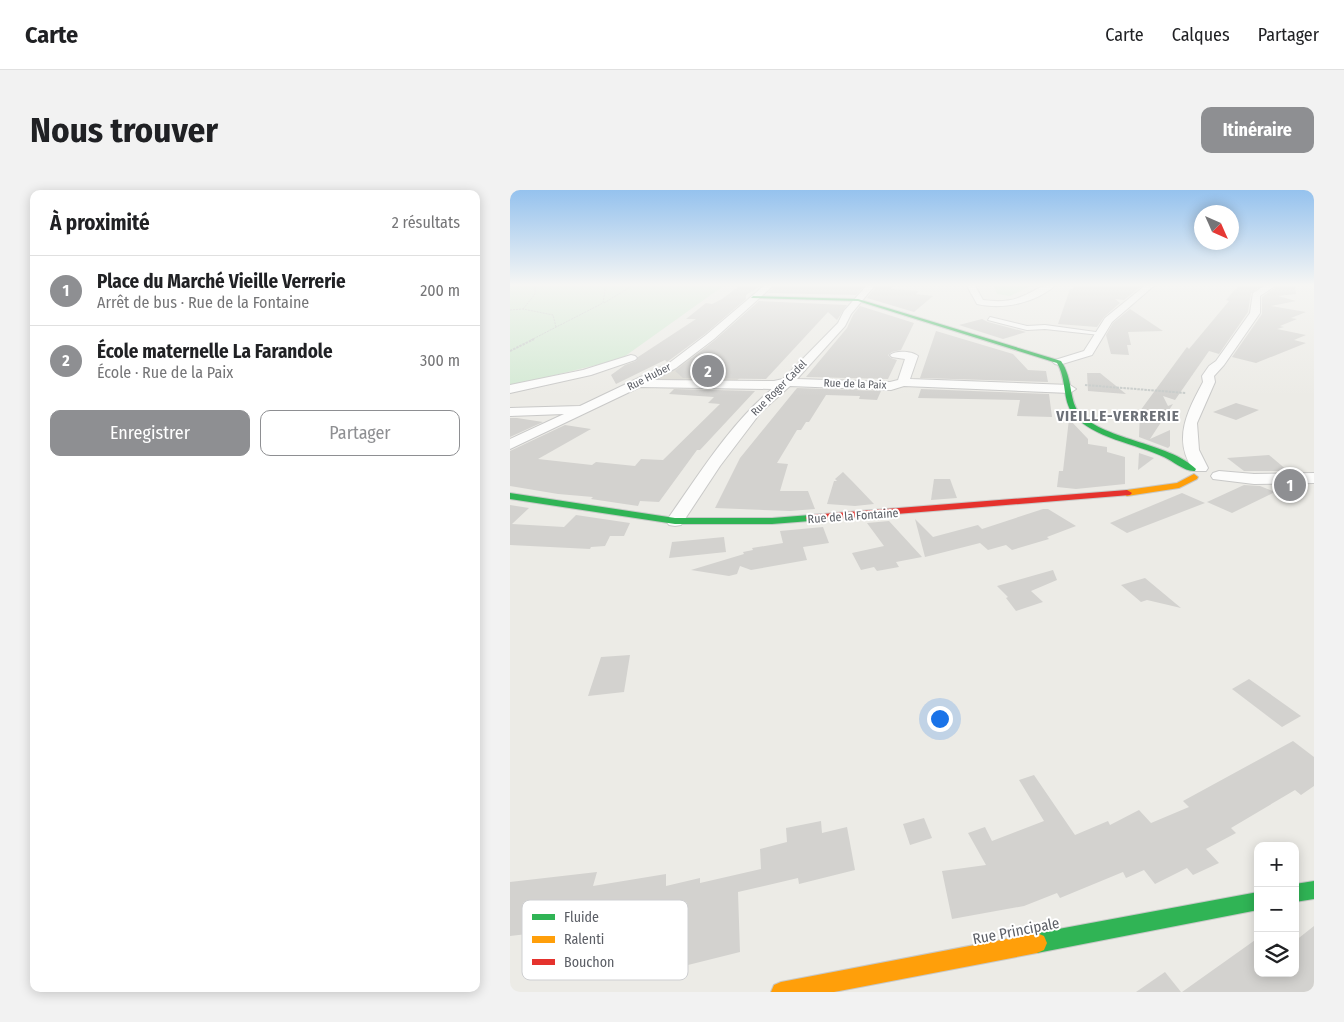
<!DOCTYPE html>
<html lang="fr">
<head>
<meta charset="utf-8">
<style>
  :root { --surface:#fff; --page:#f2f2f2; --text:#202124; --muted:#757577; --line:#e0e0e0; --accent:#8e8f92 }
  body { margin:0; font-family:"Fira Sans Condensed",sans-serif; background:var(--page); color:var(--text) }
  .controls { position:absolute; right:15px; bottom:15px; display:grid; overflow:hidden; border-radius:10px; box-shadow:0 2px 12px #0003 }
  .controls button { width:45px; height:45px; display:grid; place-items:center; padding:0; border:0; border-bottom:1px solid var(--line); background:var(--surface); color:var(--text); font:25px sans-serif }
  .compass { position:absolute; left:684px; top:15px; width:45px; height:45px; border-radius:50%; background:var(--surface); box-shadow:0 2px 12px #0003; rotate:135deg }
  .you { position:absolute; left:429px; top:528px; width:18px; height:18px; margin:-12px; border:4px solid #fff; border-radius:50%; background:#1a73e8; box-shadow:0 0 0 8px #1a73e833 }
  .badge { display:grid; place-items:center; width:32px; height:32px; border-radius:50%; background:var(--accent); color:#fff; font-size:16px; font-weight:700 }
  .pin { position:absolute; translate:-50% -50%; border:2px solid #fff; box-shadow:0 1px 5px #0006 }
  .list { margin:0; padding:0; list-style:none }
  h2 { display:flex; justify-content:space-between; align-items:center; height:65px; margin:0; padding:0 20px; font-size:21px }
  h2 small { font-size:16px; font-weight:400; color:var(--muted) }
  .list li { display:grid; grid-template-columns:32px 1fr auto; gap:15px; align-items:center; box-sizing:border-box; height:70px; padding:0 20px; border-top:1px solid var(--line) }
  .list b { display:block; font-size:19px; white-space:nowrap }
  .list p { margin:0; font-size:16px; white-space:nowrap; color:var(--muted) }
  .list em { font-size:16px; font-style:normal; color:var(--muted) }
  .actions { display:flex; gap:10px; padding:15px 20px }
  .actions a { flex:1; padding:11px 0; border:1px solid var(--accent); border-radius:10px; text-align:center; font-size:18px; color:var(--accent) }
  .actions .main { background:var(--accent); color:#fff }
  .icon { flex:none; width:28px; height:28px; fill:none; stroke:currentColor; stroke-width:2; stroke-linecap:round; stroke-linejoin:round }
  .map { position:relative; flex:none; width:804px; height:802px; overflow:hidden; border-radius:10px }
  header { display:flex; align-items:center; gap:30px; box-sizing:border-box; height:70px; padding:0 25px; background:var(--surface); border-bottom:1px solid var(--line) }
  header strong { font-size:24px }
  nav { display:flex; gap:28px; margin-inline-start:auto; font-size:18px }
  .intro { display:flex; align-items:center; justify-content:space-between; box-sizing:border-box; height:120px; padding:0 30px }
  h1 { margin:0; font-size:35px }
  .button { padding:12px 22px; border-radius:10px; background:var(--accent); color:#fff; font-size:18px; font-weight:700 }
  main { display:flex; gap:30px; padding:0 30px }
  aside { flex:1; background:var(--surface); border-radius:10px; box-shadow:0 2px 12px #0003 }
  .map>svg:first-child { display:block }
  .education { fill:#dddbd4 }
  .green { fill:#d3e9d3 }
  .building { fill:#d3d2cf }
  .lines { fill:none; stroke-linecap:round; stroke-linejoin:round }
  .lane-casing { stroke:#c9c9c8; stroke-width:2 }
  .street-casing { stroke:#c9c9c8; stroke-width:2 }
  .fast-casing { stroke:#c8c9c8; stroke-width:2 }
  .slow-casing { stroke:#c8c9c8; stroke-width:2 }
  .jam-casing { stroke:#c8c9c8; stroke-width:2 }
  .path-far1 { stroke:#c8ccca; stroke-width:1; stroke-dasharray:2 1; stroke-linecap:butt }
  .path { stroke:#c8ccca; stroke-width:2; stroke-dasharray:2.5 1; stroke-linecap:butt }
  .lane { fill:#fcfcfb; fill-rule:evenodd }
  .street { fill:#fcfcfb; fill-rule:evenodd }
  .fast { fill:#30b455; fill-rule:evenodd }
  .slow { fill:#ff9f0a; fill-rule:evenodd }
  .jam { fill:#e5322d; fill-rule:evenodd }
  .labels { text-anchor:middle; dominant-baseline:central; stroke-width:4; stroke-linejoin:round; paint-order:stroke }
  .far-street-label { font-size:11px; fill:#5b5e65; stroke:#fff }
  .street-label { font-size:12px; fill:#5b5e65; stroke:#fff }
  .far-district-label { font-size:15px; font-weight:bold; letter-spacing:1px; fill:#6c7077; stroke:#fff }
  .near-street-label { font-size:15px; fill:#5b5e65; stroke:#fff }
  .key { fill:#fff; stroke:#cecfd1; stroke-width:1 }
  .key-label { font-size:14px; fill:#5b5e65 }
</style>
</head>
<body>
<header>
<strong>Carte</strong>
<nav><a>Carte</a><a>Calques</a><a>Partager</a></nav>
</header>
<div class="intro"><h1>Nous trouver</h1><a class="button">Itinéraire</a></div>
<main>
<aside>
<h2>À proximité<small>2 résultats</small></h2>
<ul class="list">
<li><span class="badge">1</span><div><b>Place du Marché Vieille Verrerie</b><p>Arrêt de bus · Rue de la Fontaine</p></div><em>200 m</em></li>
<li><span class="badge">2</span><div><b>École maternelle La Farandole</b><p>École · Rue de la Paix</p></div><em>300 m</em></li>
</ul>
<div class="actions"><a class="main">Enregistrer</a><a>Partager</a></div>
</aside>
<div class="map">
<svg width="804" height="802" viewBox="0 0 804 802">
  <rect width="100%" height="100%" fill="#ecebe6"/>
  <polygon class="education" points="177,168 248,172 225,192 143,190"/>
  <g class="green">
    <polygon points="0,94 216,94 111,169 0,196"/>
    <polygon points="483,94 519,94 518,95 521,96 500,106 487,104"/>
  </g>
  <g class="building">
    <polygon points="232,94 253,94 236,105 236,109 195,144 157,172 155,170 106,194 101,185 115,175 126,171 128,167 186,129 176,129 196,113 202,114 212,109"/>
    <polygon points="267,94 356,94 346,105 258,103"/>
    <polygon points="368,94 385,94 381,99 409,101 406,104 423,106 404,122 357,108"/>
    <polygon points="564,94 634,94 614,110 605,109 610,113 594,127 587,137 548,134 560,99 564,98"/>
    <polygon points="730,94 754,94 741,103 738,122 709,164 699,161 665,210 653,206 658,216 663,214 640,249 660,240 660,256 658,258 629,247 630,221 677,157 679,159 719,111 716,110"/>
    <polygon points="770,94 785,94 786,104 768,106 786,111 761,116 796,122 781,128 787,129 770,136 774,137 767,139 796,145 784,150 796,153 746,173 722,167 752,124 752,107"/>
    <polygon points="249,111 337,115 327,130 318,122 256,189 173,188 165,181 205,150"/>
    <polygon points="350,116 404,133 391,160 382,162 378,165 381,168 387,170 378,189 296,187 337,138 343,125"/>
    <polygon points="620,119 653,141 618,142 621,155 617,155 619,165 601,164 596,145 603,133"/>
    <polygon points="472,129 478,132 516,142 493,149 449,135"/>
    <polygon points="426,141 503,164 518,180 536,181 538,192 410,188"/>
    <polygon points="577,183 590,183 616,204 578,201"/>
    <polygon points="287,198 371,201 367,210 349,209 350,206 316,205 299,232 296,232 291,240 287,240 267,273 278,274 270,301 298,301 305,319 280,321 205,318 230,268"/>
    <polygon points="164,199 245,201 190,260 187,260 149,312 130,311 128,316 81,309 83,307 48,304 0,296 0,261 55,235 81,239 28,269 82,275 86,272 125,276 131,269 153,270 210,214 198,213 204,207 159,204"/>
    <polygon points="411,199 539,204 542,227 507,226 510,210 408,208"/>
    <polygon points="726,213 749,220 726,230 703,222"/>
    <polygon points="0,228 7,228 33,232 0,247"/>
    <polygon points="559,229 578,249 578,254 597,257 597,262 615,267 615,294 566,299 547,297 549,281 553,281"/>
    <polygon points="629,263 644,268 628,280"/>
    <polygon points="759,265 778,281 734,281 717,268"/>
    <polygon points="333,282 342,291 364,314 345,316 317,314 324,291 327,291 325,289"/>
    <polygon points="424,289 440,289 447,308 421,310"/>
    <polygon points="734,295 750,296 765,302 722,323 697,312"/>
    <polygon points="672,303 695,313 617,343 600,333"/>
    <polygon points="0,315 19,318 2,334 54,337 66,325 120,333 114,346 100,346 95,356 81,357 80,359 0,355"/>
    <polygon points="533,319 538,319 566,336 537,347 539,349 502,360 496,355 478,360 470,353 415,367 405,329 423,347 468,335 472,339"/>
    <polygon points="379,331 412,367 386,372 389,377 367,381 364,377 351,380 342,363 374,356 357,333"/>
    <polygon points="313,337 319,353 293,357 297,370 241,380 230,376 227,384 219,386 181,380 234,364 233,362 243,360 242,358 273,353 270,341"/>
    <polygon points="214,347 216,362 159,368 162,352"/>
    <polygon points="543,380 547,390 521,401 533,412 506,421 496,408 498,407 487,396"/>
    <polygon points="635,388 671,418 637,410 631,412 611,395"/>
    <polygon points="120,465 114,502 78,506 91,467"/>
    <polygon points="739,489 791,526 772,537 722,499"/>
    <polygon points="783,551 804,567 804,596 791,605 785,600 721,638 726,643 696,659 709,673 683,685 677,678 645,694 634,680 616,688 613,682 550,708 547,703 514,716 442,729 432,681 476,675 458,643 475,637 482,651 534,631 509,590 524,585 565,645 598,631 600,635 629,620 641,633 679,617 673,611"/>
    <polygon points="414,628 422,648 400,655 393,634"/>
    <polygon points="311,631 312,643 337,637 345,680 289,694 288,688 228,702 230,762 162,779 164,728 104,738 107,717 66,722 64,731 45,733 43,741 0,746 0,692 87,682 83,696 156,684 156,696 190,688 190,693 251,679 250,659 277,652 276,638"/>
    <polygon points="804,736 804,802 672,802 748,748 748,783 785,783 785,751"/>
    <polygon points="655,782 671,802 626,802"/>
  </g>
  <g class="lines">
    <g class="lane-casing">
      <polygon id="lane" points="480,127 517,136 535,135 593,143 590,145 535,139 517,140 478,130"/>
    </g>
    <g class="street-casing">
      <g id="street">
        <path d="M256,94H265L204,149L166,178L144,190L264,191L273,189L328,133L334,121L358,94H366L341,124L335,136L287,189L380,192L388,190L395,169L382,167L380,165C386,160 402,161 408,166L400,189L560,195L566,199L560,203L394,196L381,200L280,196L251,222L210,276L171,335L165,336L159,335L156,331L159,327C190,283 220,234 262,199L130,197L0,259V249L54,224L0,226V218L70,216L158,174L196,145Z"/>
        <path d="M456,94H464L473,110C487,112 500,112 513,106C525,101 534,93 547,94C526,113 494,120 467,114Z"/>
        <polygon points="637,94 646,94 602,132 582,165 549,175 545,174 543,172 545,170 574,161 595,128"/>
        <path d="M757,94H768L750,106V123L714,175L704,186L705,192L687,233L689,260L698,278L696,281H684C662,250 677,222 693,192L692,186L699,176L706,171L740,123L743,103Z"/>
        <polygon points="121,165 125,166 127,168 125,170 81,185 0,203 0,195 73,180"/>
        <polygon points="709,281 744,284 804,283 804,293 744,294 703,289 701,286 703,283"/>
      </g>
    </g>
    <g class="fast-casing">
      <g id="fast">
        <path d="M243,106L348,109L551,171C563,188 559,209 568,221C590,250 659,252 686,279L685,281C675,282 663,271 654,267C627,254 582,248 563,224C552,210 557,189 547,173L348,111L241,108Z"/>
        <polygon points="0,303 165,328 262,328 300,325 305,328 300,331 262,334 165,334 0,309"/>
        <polygon points="804,691 804,709 785,712 785,694"/>
        <polygon points="748,702 748,720 527,763 520,760 517,753 520,746 527,743"/>
      </g>
    </g>
    <g class="slow-casing">
      <g id="slow">
        <polygon points="684,284 688,287 687,289 669,298 617,306 612,303 617,300 667,293"/>
        <polygon points="527,743 534,746 537,753 534,760 527,763 324,802 261,802 264,795 271,792"/>
      </g>
    </g>
    <g class="jam-casing">
      <polygon id="jam" points="617,300 622,303 620,305 300,331 295,328 300,325"/>
    </g>
    <g class="path-far1">
      <polyline points="94,113 125,94"/>
      <polyline points="13,119 25,104 25,95 22,94"/>
      <polyline points="0,120 13,119 43,125 46,137"/>
      <polyline points="21,150 93,113 96,94"/>
    </g>
    <g class="path">
      <polyline points="0,161 24,149"/>
      <polyline points="575,195 676,203"/>
    </g>
    <use href="#lane" class="lane"/>
    <use href="#street" class="street"/>
    <use href="#fast" class="fast"/>
    <use href="#slow" class="slow"/>
    <use href="#jam" class="jam"/>
  </g>
  <linearGradient id="sky" x2="0" y2="1"><stop stop-color="#95c2ee"/><stop offset="0.46" stop-color="#f6f6f4"/><stop offset="1" stop-color="#f6f6f4" stop-opacity="0"/></linearGradient>
  <rect width="804" height="206" fill="url(#sky)"/>
  <g class="labels">
    <g class="far-street-label">
      <text transform="translate(139 187) rotate(-27)">Rue Huber</text>
      <text transform="translate(345 194) rotate(2)">Rue de la Paix</text>
      <text transform="translate(269 198) rotate(-45)">Rue Roger Cadel</text>
    </g>
    <g class="street-label">
      <text transform="translate(343 326) rotate(-4)">Rue de la Fontaine</text>
    </g>
    <g class="far-district-label">
      <text x="608" y="226">VIEILLE-VERRERIE</text>
    </g>
    <g class="near-street-label">
      <text transform="translate(506 741) rotate(-11)">Rue Principale</text>
    </g>
  </g>
  <rect x="12" y="710" width="166" height="80" rx="8" class="key"/>
  <rect x="22" y="724" width="23" height="6" fill="#30b455"/>
  <rect x="22" y="746" width="23" height="7" fill="#ff9f0a"/>
  <rect x="22" y="769" width="23" height="6" fill="#e5322d"/>
  <g class="key-label">
    <text x="54" y="732">Fluide</text>
    <text x="54" y="754">Ralenti</text>
    <text x="54" y="777">Bouchon</text>
  </g>
</svg>
<div class="controls">
<button>+</button>
<button>−</button>
<button><svg class="icon" aria-label="layers" viewBox="0 0 24 24"><path d="M12 4l9 5-9 5-9-5zM3 14l9 5 9-5"/></svg></button>
</div>
<svg class="compass" viewBox="-18 -18 36 36"><path d="M0-13l5 13h-10z" fill="#e53935"/><path d="M0 13l5-13h-10z" fill="#757577"/></svg>
<div class="you"></div>
<div class="pin badge" style="left:780px;top:295px">1</div>
<div class="pin badge" style="left:198px;top:181px">2</div>
</div>
</main>
</body>
</html>
